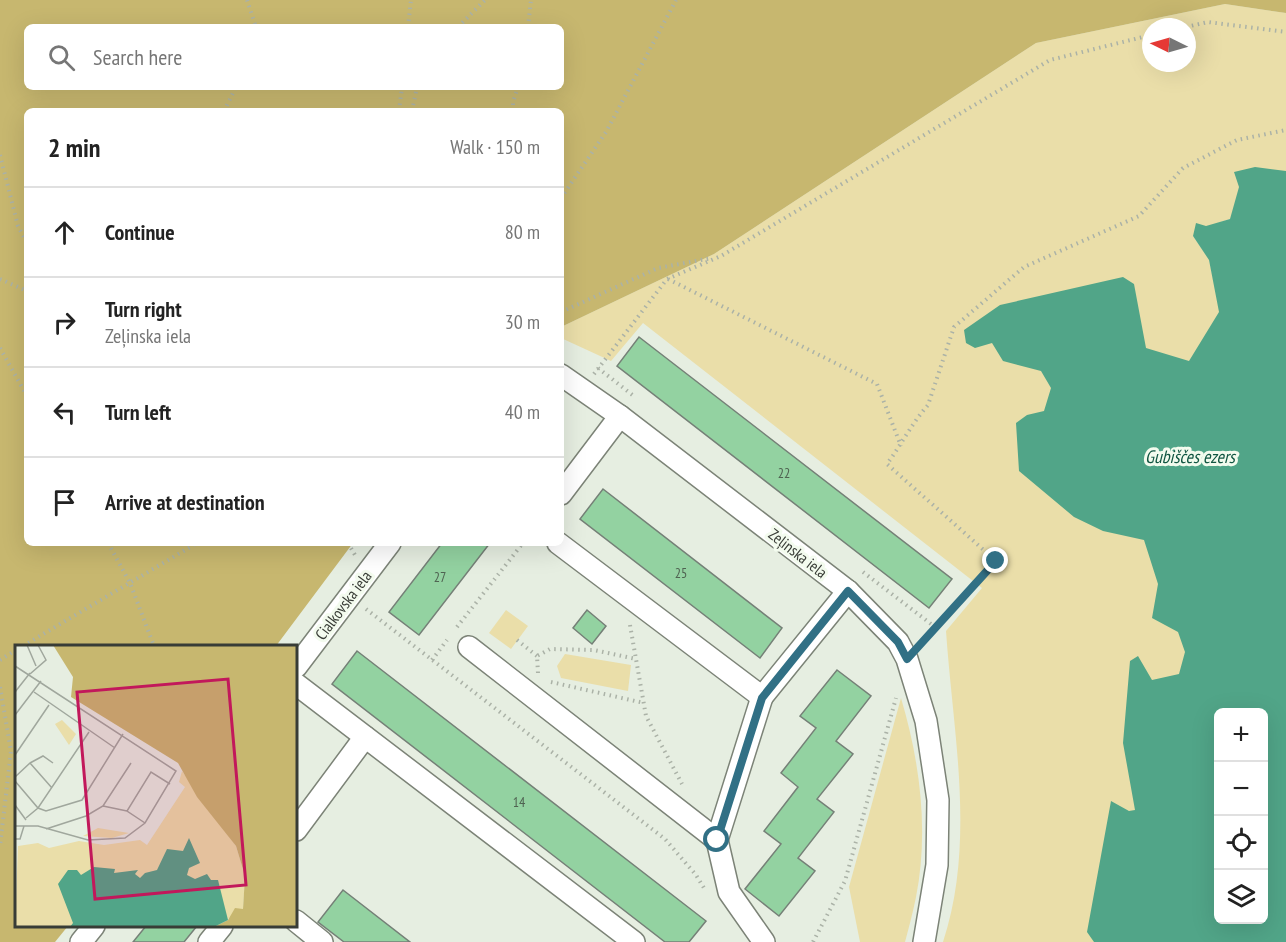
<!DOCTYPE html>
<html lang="en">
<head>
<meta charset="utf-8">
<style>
  :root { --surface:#fff; --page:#f2f2f2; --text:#222; --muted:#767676; --line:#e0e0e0 }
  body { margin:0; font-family:"PT Sans Narrow",sans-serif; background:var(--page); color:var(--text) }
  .controls { position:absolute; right:18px; bottom:18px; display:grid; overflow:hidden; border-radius:9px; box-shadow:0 6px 24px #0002 }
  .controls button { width:54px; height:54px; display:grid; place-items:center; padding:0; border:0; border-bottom:2px solid var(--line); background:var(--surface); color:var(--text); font:30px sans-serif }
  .compass { position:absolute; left:1142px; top:18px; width:54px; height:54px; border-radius:50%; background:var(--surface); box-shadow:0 6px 24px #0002; rotate:275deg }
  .stop { position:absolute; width:18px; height:18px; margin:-14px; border:4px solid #317085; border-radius:50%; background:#fff }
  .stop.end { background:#317085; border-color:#fff; box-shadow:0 2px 6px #0008 }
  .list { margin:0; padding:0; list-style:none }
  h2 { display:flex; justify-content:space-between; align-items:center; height:78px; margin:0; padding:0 24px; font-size:26px }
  h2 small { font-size:20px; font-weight:400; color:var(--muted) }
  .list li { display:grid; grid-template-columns:39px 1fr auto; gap:18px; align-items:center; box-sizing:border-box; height:90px; padding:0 24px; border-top:2px solid var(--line) }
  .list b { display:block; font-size:22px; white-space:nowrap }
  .list p { margin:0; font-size:20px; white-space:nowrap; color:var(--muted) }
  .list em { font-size:20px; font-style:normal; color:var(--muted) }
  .icon { flex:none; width:33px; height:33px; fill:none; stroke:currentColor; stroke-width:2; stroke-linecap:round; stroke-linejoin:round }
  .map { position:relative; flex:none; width:1286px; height:942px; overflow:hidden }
  .search { position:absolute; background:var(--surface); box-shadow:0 6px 24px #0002; left:24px; top:24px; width:540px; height:66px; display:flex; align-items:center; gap:15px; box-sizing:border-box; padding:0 21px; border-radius:9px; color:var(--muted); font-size:22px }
  .panel { position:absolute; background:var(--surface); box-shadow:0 6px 24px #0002; left:24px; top:108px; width:540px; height:438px; border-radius:9px }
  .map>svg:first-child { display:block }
  .green { fill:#eadea9; fill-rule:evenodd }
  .forest { fill:#c7b76f; fill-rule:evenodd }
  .water { fill:#51a588; fill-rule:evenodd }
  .building { fill:#93d2a1; stroke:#758077; stroke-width:1.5 }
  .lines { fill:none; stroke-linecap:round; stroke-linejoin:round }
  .street-casing { stroke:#7c8377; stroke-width:24 }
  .path { stroke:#abb2a7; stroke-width:4; stroke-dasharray:1.5 4.5; stroke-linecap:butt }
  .street { stroke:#fff; stroke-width:21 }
  .route { stroke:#317085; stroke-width:8 }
  .labels { text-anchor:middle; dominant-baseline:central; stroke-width:6; stroke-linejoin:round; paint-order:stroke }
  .number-label { font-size:14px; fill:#4f6251 }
  .street-label { font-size:16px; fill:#383c36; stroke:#f3fbee }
  .water-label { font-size:18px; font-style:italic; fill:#115642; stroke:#f3fbee }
  .inset-road { fill:none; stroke:#a0a79d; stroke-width:1.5 }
  .view { fill:#c2185b; fill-opacity:0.15; stroke:#c2185b; stroke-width:3 }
  .inset-edge { fill:none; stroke:#383c36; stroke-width:3 }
</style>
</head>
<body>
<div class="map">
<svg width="1286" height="942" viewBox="0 0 1286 942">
  <rect width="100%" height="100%" fill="#e6eee1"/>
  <g class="green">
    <path d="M1225,4L1286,13V235L1230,219L1206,227L1193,236L1209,259L1220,312L1272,318L1286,942H943C976,842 953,733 946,631L982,588L643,323L611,361L561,338V327L714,254L1036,43ZM1151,27H1187V63H1151ZM1218,712H1264V920H1218Z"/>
    <polygon points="506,610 528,626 511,649 489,633"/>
    <polygon points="565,654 631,665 628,691 561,678 557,666"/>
    <path d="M901,698C920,762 929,831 916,897C913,912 909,927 905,942H860L849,887Z"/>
  </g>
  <path class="forest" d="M0,0H1286V13L1225,4L1036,43L714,254L561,327V111H27V543H353L276,646H16V926H68L55,942H0ZM27,27H561V87H27Z"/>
  <path class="water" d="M1255,167L1286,171V942H1094L1087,932L1111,801L1129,811L1135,810L1123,743L1130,661L1138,656L1152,680L1179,674L1185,652L1178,632L1152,618L1158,584L1144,540L1103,531L1074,517L1019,471L1016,423L1027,415L1044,411L1051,388L1041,371L1003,361L992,343L975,348L966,343L964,330L1000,305L1123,277L1134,284L1146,348L1189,361L1219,312L1209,260L1193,236L1196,223L1206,226L1230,219L1239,187L1234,172ZM1218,712H1264V920H1218Z"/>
  <g class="building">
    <polygon points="639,337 952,579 929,608 617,366"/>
    <polygon points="603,489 782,628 760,658 580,519"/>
    <polygon points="442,543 490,543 419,635 389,612"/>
    <polygon points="587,610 606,626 592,644 573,628"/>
    <polygon points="357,651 706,921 689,942 665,942 332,684"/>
    <polygon points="837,670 871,696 836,741 853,754 817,799 834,812 798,858 815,871 779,916 745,889 781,844 764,831 798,787 781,773 816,728 800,716"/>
    <polygon points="343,890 410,942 344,942 318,922"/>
    <polygon points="146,926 197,926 184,942 133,942"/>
  </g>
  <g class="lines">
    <g class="street-casing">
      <g id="street">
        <polyline points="561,375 620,416 848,591 898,642 907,659 926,721 938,800 937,865 924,942"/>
        <polyline points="561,494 620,416"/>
        <polyline points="558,543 762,697 848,591"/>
        <polyline points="469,647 717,840 729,892 764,942"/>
        <polyline points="296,667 390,543"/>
        <polyline points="296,684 634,942"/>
        <polyline points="296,830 365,737"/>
        <polyline points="717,840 762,697"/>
        <polyline points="296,921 322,942"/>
        <polyline points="81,942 94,926"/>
        <polyline points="209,942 222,926"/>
      </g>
    </g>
    <g class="path">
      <polyline points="247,0 256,27"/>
      <polyline points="408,27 411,0"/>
      <polyline points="458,27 485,0"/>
      <polyline points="528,27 531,0"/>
      <polyline points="1186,27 1208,22 1286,32"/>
      <polyline points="224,111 236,87"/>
      <polyline points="399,111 402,87"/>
      <polyline points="412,111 417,87"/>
      <polyline points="513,111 513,102 518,87"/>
      <polyline points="0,155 18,226 27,243"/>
      <polyline points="561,198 606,132 676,0"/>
      <polyline points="0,279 27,291"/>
      <polyline points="668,279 877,384 901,446"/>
      <polyline points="561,312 658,268 712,258"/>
      <polyline points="0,348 27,396"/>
      <polyline points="598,368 635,397"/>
      <polyline points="594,374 667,279 721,256 1050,60 1151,35"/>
      <polyline points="108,543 130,583 154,646"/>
      <polyline points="348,543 355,555"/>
      <polyline points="863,572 935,627"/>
      <polyline points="366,609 665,839 696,875 704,888"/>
      <polyline points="630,625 646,716 682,784"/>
      <polyline points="457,627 523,543"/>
      <polyline points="517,640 537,656"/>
      <path d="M923,641L996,561L887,464C901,445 912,423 928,405L954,327L1024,267L1139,216L1183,168L1237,140L1286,130"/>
      <polyline points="23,646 197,543"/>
      <polyline points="0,660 16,650"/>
      <polyline points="432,660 447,640"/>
      <polyline points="538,673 537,656 550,649 594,650 636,659"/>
      <polyline points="551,682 644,703"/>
      <polyline points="0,687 11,751 0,846"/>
      <polyline points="813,942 845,881 896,698"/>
    </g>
    <use href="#street" class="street"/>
  </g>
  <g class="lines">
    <polyline class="route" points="717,840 762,698 848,591 898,642 907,659 996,561"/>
  </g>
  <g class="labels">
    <g class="number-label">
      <text x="784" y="473">22</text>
      <text x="681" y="573">25</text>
      <text x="440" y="577">27</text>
      <text x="519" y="802">14</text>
    </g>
    <g class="street-label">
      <text transform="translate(798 553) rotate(38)">Zeļinska iela</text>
      <text transform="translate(343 605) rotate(-53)">Cialkovska iela</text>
    </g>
    <g class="water-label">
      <text x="1190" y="456">Gubiščes ezers</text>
    </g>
  </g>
  <g transform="translate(15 645)">
    <rect width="282" height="282" fill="#e6eee1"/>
    <path d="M47,75L61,89L54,100L40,79ZM167,126L221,201L230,231L228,265L199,282H0L3,201L23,198L34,203L64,196L89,200L125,195L132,200L170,142L164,137ZM83,183L114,188L97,193L68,191Z" fill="#eadea9"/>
    <path d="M38,0H282V282H199L213,275L220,263L228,264L230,231L221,201L182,152L163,118L56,52L58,32Z" fill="#c7b76f"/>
    <path d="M174,193L185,218L174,223L172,230L180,234L192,229L196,235H203L213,275L199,282H55L58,278L43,239L53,225H62L66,230L79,222L100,224L99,228L123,225L120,229L125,233L130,228L142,225L152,204L168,206Z" fill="#51a588"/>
    <path class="inset-road" d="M12,0L21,21M0,21L161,126L130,178L110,193L73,195L23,181H0M15,29L31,15L23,0M0,47L15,28M19,47L100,103M0,70L26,36M0,110L34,60M15,118L28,111L38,118M0,132L15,118L37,143M0,136L23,163L31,166L67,155L108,89M0,160L11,175M88,161L112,166M11,173L23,163L74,87M130,178L112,166L136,127L155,139M31,184L71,171L88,161L116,118M0,194H5L9,181"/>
    <path class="view" d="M213,34L231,240L80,254L62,47Z"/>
    <rect width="282" height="282" class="inset-edge"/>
  </g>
</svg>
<div class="controls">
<button>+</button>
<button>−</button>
<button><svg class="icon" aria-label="locate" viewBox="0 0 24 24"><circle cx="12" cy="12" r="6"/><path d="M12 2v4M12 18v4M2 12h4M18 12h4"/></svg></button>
<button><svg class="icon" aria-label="layers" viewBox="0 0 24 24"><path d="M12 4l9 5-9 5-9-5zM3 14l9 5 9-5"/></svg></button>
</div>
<svg class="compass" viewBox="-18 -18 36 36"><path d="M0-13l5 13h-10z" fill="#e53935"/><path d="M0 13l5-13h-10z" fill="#767676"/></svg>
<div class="stop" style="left:717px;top:840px"></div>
<div class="stop end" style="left:996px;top:561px"></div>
<div class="search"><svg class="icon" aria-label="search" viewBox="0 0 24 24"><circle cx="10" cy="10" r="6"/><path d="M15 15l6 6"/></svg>Search here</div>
<section class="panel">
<h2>2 min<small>Walk · 150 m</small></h2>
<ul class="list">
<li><svg class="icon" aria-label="ahead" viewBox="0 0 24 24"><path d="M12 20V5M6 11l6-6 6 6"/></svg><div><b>Continue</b></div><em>80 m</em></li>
<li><svg class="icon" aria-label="right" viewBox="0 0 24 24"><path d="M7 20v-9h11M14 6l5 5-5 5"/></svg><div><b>Turn right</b><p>Zeļinska iela</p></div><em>30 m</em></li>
<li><svg class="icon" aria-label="left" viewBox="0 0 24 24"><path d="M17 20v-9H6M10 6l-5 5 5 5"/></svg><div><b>Turn left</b></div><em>40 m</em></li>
<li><svg class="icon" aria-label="arrive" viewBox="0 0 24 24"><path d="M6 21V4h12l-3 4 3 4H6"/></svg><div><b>Arrive at destination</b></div></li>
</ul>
</section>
</div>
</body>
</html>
